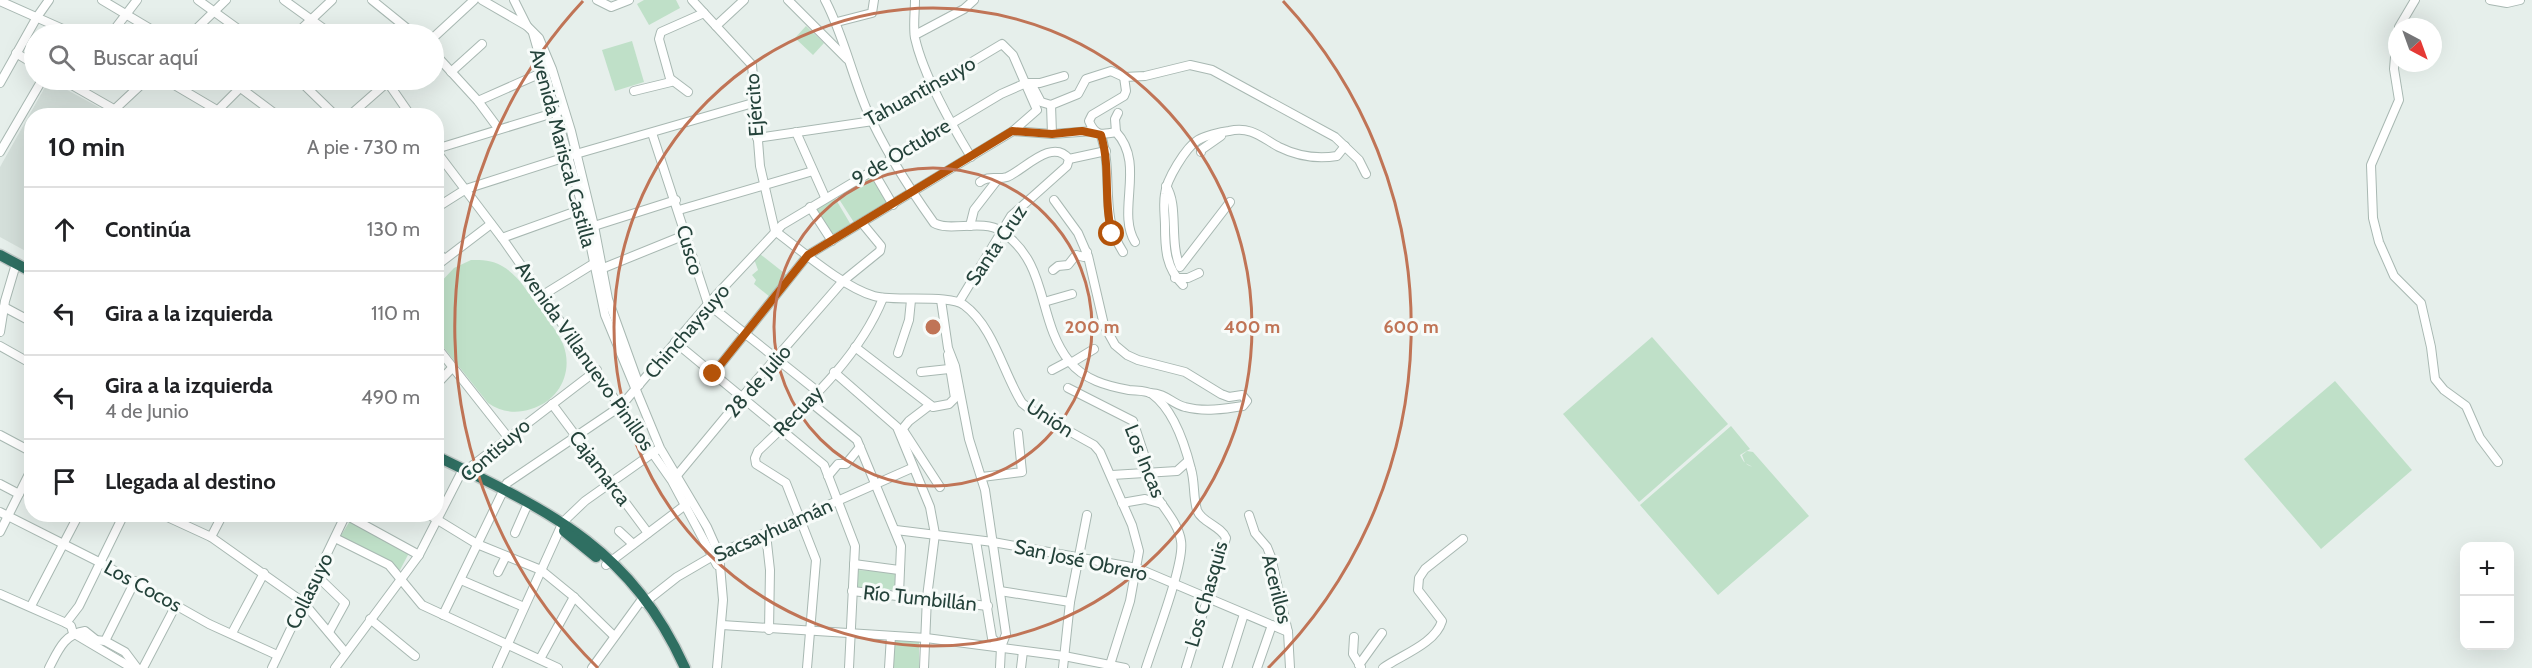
<!DOCTYPE html>
<html lang="es">
<head>
<meta charset="utf-8">
<style>
  :root { --surface:#fff; --page:#f2f2f2; --text:#202124; --muted:#757577; --line:#e0e0e0 }
  body { margin:0; font-family:Cabin,sans-serif; background:var(--page); color:var(--text) }
  .controls { position:absolute; right:18px; bottom:18px; display:grid; overflow:hidden; border-radius:12px; box-shadow:0 6px 24px #0002 }
  .controls button { width:54px; height:54px; display:grid; place-items:center; padding:0; border:0; border-bottom:2px solid var(--line); background:var(--surface); color:var(--text); font:30px sans-serif }
  .compass { position:absolute; left:2388px; top:18px; width:54px; height:54px; border-radius:50%; background:var(--surface); box-shadow:0 6px 24px #0002; rotate:139deg }
  .stop { position:absolute; width:18px; height:18px; margin:-14px; border:4px solid #b45309; border-radius:50%; background:#fff }
  .stop.end { background:#b45309; border-color:#fff; box-shadow:0 2px 6px #0008 }
  .list { margin:0; padding:0; list-style:none }
  h2 { display:flex; justify-content:space-between; align-items:center; height:78px; margin:0; padding:0 24px; font-size:26px }
  h2 small { font-size:20px; font-weight:400; color:var(--muted) }
  .list li { display:grid; grid-template-columns:39px 1fr auto; gap:18px; align-items:center; box-sizing:border-box; height:84px; padding:0 24px; border-top:2px solid var(--line) }
  .list b { display:block; font-size:22px; white-space:nowrap }
  .list p { margin:0; font-size:20px; white-space:nowrap; color:var(--muted) }
  .list em { font-size:20px; font-style:normal; color:var(--muted) }
  .icon { flex:none; width:33px; height:33px; fill:none; stroke:currentColor; stroke-width:2; stroke-linecap:round; stroke-linejoin:round }
  .map { position:relative; flex:none; width:2532px; height:668px; overflow:hidden }
  .search { position:absolute; background:var(--surface); box-shadow:0 6px 24px #0002; left:24px; top:24px; width:420px; height:66px; display:flex; align-items:center; gap:15px; box-sizing:border-box; padding:0 21px; border-radius:33px; color:var(--muted); font-size:22px }
  .panel { position:absolute; background:var(--surface); box-shadow:0 6px 24px #0002; left:24px; top:108px; width:420px; height:414px; border-radius:24px }
  .map>svg:first-child { display:block }
  .built { fill:#d4dfda }
  .green { fill:#bfe0c8 }
  .lines { fill:none; stroke-linecap:round; stroke-linejoin:round }
  .minor-casing { stroke:#a8b8b2; stroke-width:10 }
  .highway-casing { stroke:#c2cac8; stroke-width:13 }
  .minor { stroke:#fff; stroke-width:8 }
  .highway { stroke:#2f6f62; stroke-width:10 }
  .route { stroke:#b45309; stroke-width:8 }
  .ring { fill:none; stroke:#c07456; stroke-width:3 }
  .labels { text-anchor:middle; dominant-baseline:central; stroke-width:6; stroke-linejoin:round; paint-order:stroke }
  .street-label { font-size:20px; fill:#24423a; stroke:#f7fbf9 }
  .centre { fill:#c07456; stroke:#f7fbf9; stroke-width:3 }
  .ring-label { font-size:18px; text-anchor:middle; font-weight:bold; fill:#c07456; stroke:#f7fbf9; stroke-width:6; stroke-linejoin:round; paint-order:stroke }
</style>
</head>
<body>
<div class="map">
<svg width="2532" height="668" viewBox="0 0 2532 668">
  <rect width="100%" height="100%" fill="#e6efeb"/>
  <polygon class="built" points="49,80 113,115 32,116 31,254 0,237 0,167"/>
  <g class="green">
    <polygon points="644,0 676,0 680,8 649,25 637,4"/>
    <polygon points="806,26 824,43 813,55 795,38"/>
    <polygon points="632,41 644,82 615,91 602,50"/>
    <polygon points="871,176 889,204 855,224 837,196"/>
    <polygon points="835,198 851,225 832,236 816,210"/>
    <polygon points="760,254 788,276 770,297 754,284 756,280 752,275 758,270 754,259"/>
    <path d="M471,260C482,260 492,260 502,266C518,275 527,291 538,306C547,318 557,331 563,344C574,372 559,401 531,409C516,414 501,412 488,403L437,339V286L454,268Z"/>
    <polygon points="1652,337 1728,424 1639,502 1563,414"/>
    <polygon points="2335,381 2412,470 2321,549 2244,459"/>
    <path d="M1731,426L1750,449L1740,455C1746,468 1752,467 1764,467H1753L1745,463L1742,455L1747,451L1753,452L1809,516L1718,595L1640,505Z"/>
    <polygon points="350,521 409,553 400,570 340,537"/>
    <polygon points="857,570 896,572 897,590 856,588"/>
    <polygon points="895,641 919,641 919,668 891,668 892,643"/>
  </g>
  <g class="lines">
    <g class="minor-casing">
      <g id="minor">
        <polyline points="102,0 159,34"/>
        <polyline points="198,0 245,34"/>
        <polyline points="284,0 331,34"/>
        <polyline points="372,0 414,34"/>
        <polyline points="482,0 527,26 539,38 552,69 571,131 594,226 608,299 639,385"/>
        <polyline points="514,0 527,26"/>
        <polyline points="597,0 611,7 629,0"/>
        <polyline points="692,0 752,65 760,166 775,231"/>
        <polyline points="788,0 847,59"/>
        <path d="M825,0C843,34 851,72 866,108C883,147 909,188 934,223C949,232 983,219 1001,231C1050,264 1036,319 1069,361C1084,380 1107,386 1129,390C1136,391 1146,390 1152,394C1174,410 1185,445 1191,469C1195,482 1193,497 1197,510C1201,522 1221,526 1226,538L1186,668"/>
        <path d="M915,0C915,12 913,26 915,38C923,74 952,126 971,157"/>
        <polyline points="2490,0 2507,3 2520,0"/>
        <polyline points="0,1 74,34"/>
        <polyline points="837,22 872,13 874,0"/>
        <polyline points="716,26 744,0"/>
        <polyline points="2399,27 2415,0"/>
        <polyline points="533,33 583,209 605,315 660,448 707,527 719,554 723,600 717,668"/>
        <polyline points="2397,33 2394,69 2399,100 2371,165 2373,218 2379,242 2394,276 2421,303 2431,347 2435,379 2444,390 2466,406 2480,438 2498,462"/>
        <polyline points="111,34 137,0"/>
        <polyline points="191,34 226,0"/>
        <polyline points="296,34 332,0"/>
        <polyline points="915,35 964,9 974,0"/>
        <polyline points="434,37 474,0"/>
        <polyline points="16,53 34,64"/>
        <polyline points="434,53 478,101 498,128"/>
        <polyline points="451,72 482,44"/>
        <path d="M1124,77L1126,91L1124,96L1092,115L1089,121C1095,136 1101,135 1116,132C1146,164 1116,211 1135,242"/>
        <polyline points="63,80 126,116"/>
        <polyline points="166,80 227,116"/>
        <polyline points="230,80 278,116"/>
        <polyline points="299,80 336,116"/>
        <polyline points="386,80 411,116"/>
        <polyline points="672,80 688,92"/>
        <polyline points="0,83 37,17 49,0"/>
        <polyline points="1032,85 1041,102 1051,105 1078,94 1086,79 1111,71 1124,77 1145,76 1190,65 1212,70 1335,137 1359,160 1366,174"/>
        <polyline points="634,91 671,82 659,39 661,32 704,13"/>
        <polyline points="478,101 548,70"/>
        <polyline points="1051,105 1052,134"/>
        <polyline points="115,109 146,80"/>
        <polyline points="212,116 248,80"/>
        <polyline points="349,116 390,80"/>
        <polyline points="1013,131 1052,134 1093,131"/>
        <polyline points="796,132 825,197"/>
        <polyline points="1116,132 1115,119 1118,113"/>
        <polyline points="652,133 708,304 817,391"/>
        <path d="M1101,135C1114,176 1099,215 1123,252"/>
        <polyline points="436,149 560,111"/>
        <polyline points="436,151 502,238 672,481 717,565"/>
        <polyline points="0,152 42,80"/>
        <polyline points="1201,152 1201,150 1221,136"/>
        <polyline points="1069,159 1106,151"/>
        <polyline points="873,171 893,205"/>
        <path d="M1166,186C1179,205 1169,241 1180,267L1230,202"/>
        <path d="M1054,200L1078,233L1088,256L1104,325L1115,345L1127,355L1138,360L1185,372L1221,394L1229,397L1242,395L1247,401L1243,406C1225,409 1204,412 1185,407C1172,404 1166,393 1150,393"/>
        <polyline points="810,207 832,241"/>
        <polyline points="436,208 466,189 569,156 753,103"/>
        <polyline points="679,210 813,171"/>
        <polyline points="970,226 974,210 998,179"/>
        <polyline points="591,227 676,200"/>
        <path d="M775,231C802,251 843,287 874,296C896,302 950,294 964,305C994,327 1003,373 1022,403L1031,410L1094,445L1100,452L1132,525L1139,551L1130,601L1109,668"/>
        <polyline points="502,238 588,207"/>
        <polyline points="436,250 444,259"/>
        <polyline points="436,266 491,224"/>
        <polyline points="1053,270 1058,266 1068,265 1076,255 1084,257 1087,252"/>
        <polyline points="1175,278 1188,278 1199,273"/>
        <path d="M1183,285C1166,268 1165,249 1165,226C1165,216 1163,204 1165,194C1166,180 1186,147 1198,140C1205,136 1220,132 1229,131C1252,126 1262,138 1279,147C1297,156 1318,159 1337,156L1345,146"/>
        <polyline points="543,295 593,264 601,269 685,235"/>
        <polyline points="941,300 948,348 955,366 969,439 985,490 1006,634 1001,647 1000,668"/>
        <path d="M959,302L1011,216L1067,166L1069,159C1052,137 1023,171 1007,177C997,180 988,175 980,182"/>
        <polyline points="1044,302 1072,294"/>
        <polyline points="4,307 32,322"/>
        <polyline points="0,332 5,301 16,264"/>
        <polyline points="675,342 824,465 855,546 849,668"/>
        <polyline points="0,346 32,364"/>
        <polyline points="436,346 507,436"/>
        <polyline points="855,347 933,407 949,404 955,398 948,355"/>
        <polyline points="898,353 909,320 911,300"/>
        <polyline points="1071,363 1094,349"/>
        <polyline points="1052,370 1069,361"/>
        <polyline points="834,372 897,427 930,507 935,534 927,597 924,668"/>
        <polyline points="921,372 949,369"/>
        <polyline points="713,374 808,255 1013,131 1037,110 1013,55 1002,44 873,121 757,138"/>
        <polyline points="436,385 452,368"/>
        <path d="M1068,388L1133,421L1159,500C1167,512 1179,526 1181,541C1185,563 1154,642 1146,668"/>
        <polyline points="809,401 857,440 901,546 899,594"/>
        <polyline points="552,404 648,533"/>
        <polyline points="903,430 940,487"/>
        <polyline points="900,432 909,421 930,405"/>
        <polyline points="0,435 32,452"/>
        <polyline points="1112,475 1177,471 1187,462"/>
        <polyline points="828,476 838,464 846,464 860,447"/>
        <polyline points="982,477 1022,472 1018,433"/>
        <polyline points="674,479 742,397 843,281 880,251 881,246 862,223"/>
        <polyline points="0,484 19,494"/>
        <polyline points="1122,503 1145,499 1162,504"/>
        <polyline points="0,512 101,563 209,624 277,655"/>
        <polyline points="161,514 211,537 303,602 345,652"/>
        <polyline points="428,514 477,544 541,570 574,597 613,635"/>
        <polyline points="346,515 419,555"/>
        <polyline points="1249,515 1255,533 1267,547 1271,557 1288,632 1290,668"/>
        <polyline points="896,530 993,542 1137,568 1288,632"/>
        <polyline points="619,531 633,544"/>
        <polyline points="0,532 32,468"/>
        <polyline points="515,533 526,508"/>
        <polyline points="766,534 770,570 769,630"/>
        <polyline points="211,537 223,514"/>
        <polyline points="335,538 389,565 422,605 558,668"/>
        <polyline points="976,541 992,638 1001,647"/>
        <polyline points="854,564 899,570"/>
        <polyline points="606,565 688,503"/>
        <polyline points="498,572 506,556"/>
        <polyline points="318,577 345,603 329,632"/>
        <polyline points="461,580 524,607"/>
        <polyline points="852,591 988,606"/>
        <polyline points="1000,591 1070,602"/>
        <polyline points="0,594 66,623 71,626 73,633 132,668"/>
        <polyline points="644,603 677,577 713,556 912,468"/>
        <polyline points="31,606 79,514"/>
        <polyline points="443,615 507,483 621,406 708,304 782,225 1001,94 1026,83 1040,83 1064,76"/>
        <polyline points="370,619 415,656"/>
        <polyline points="66,623 79,606 124,514"/>
        <polyline points="722,625 926,638 1064,656 1125,668"/>
        <polyline points="232,633 264,573"/>
        <polyline points="1354,637 1353,654 1361,667"/>
        <polyline points="86,639 105,641 135,581"/>
        <polyline points="105,641 125,652 137,668"/>
        <polyline points="540,659 574,597"/>
        <polyline points="1359,665 1382,633"/>
        <path d="M49,668C58,651 64,634 85,631L95,639"/>
        <polyline points="143,668 176,605"/>
        <polyline points="272,668 346,514"/>
        <polyline points="335,668 419,555 460,475 597,370"/>
        <polyline points="497,668 563,522 585,501 657,450"/>
        <polyline points="592,668 640,602"/>
        <path d="M807,668L816,560L786,483L756,464L755,458L758,451C804,407 859,358 883,298"/>
        <polyline points="889,668 891,636"/>
        <polyline points="1021,668 1023,651"/>
        <polyline points="1063,668 1070,602 1087,515"/>
        <polyline points="1227,668 1244,614"/>
        <polyline points="1257,668 1272,625"/>
        <path d="M1383,668C1401,655 1435,644 1442,621L1418,590L1419,578L1425,569L1463,539"/>
      </g>
    </g>
    <g class="highway-casing">
      <g id="highway">
        <polyline points="0,255 32,272"/>
        <path d="M436,456C549,511 630,547 685,668"/>
        <polyline points="564,531 596,557"/>
      </g>
    </g>
    <use href="#minor" class="minor"/>
    <use href="#highway" class="highway"/>
  </g>
  <g class="lines">
    <path class="route" d="M713,374L808,255L1012,131L1052,134L1082,131L1101,135C1111,168 1103,202 1112,234"/>
  </g>
  <g class="ring">
    <circle cx="933" cy="327" r="159"/>
    <circle cx="933" cy="327" r="319"/>
    <path d="M598 668A478 478 0 0 1 583 1M1283 1A478 478 0 0 1 1268 668"/>
  </g>
  <g class="labels">
    <g class="street-label">
      <text transform="translate(920 91) rotate(-29)">Tahuantinsuyo</text>
      <text transform="translate(754 105) rotate(-94)">Ejército</text>
      <text transform="translate(563 148) rotate(75)">Avenida Mariscal Castilla</text>
      <text transform="translate(901 152) rotate(-31)">9 de Octubre</text>
      <text transform="translate(996 245) rotate(-56)">Santa Cruz</text>
      <text transform="translate(690 250) rotate(74)">Cusco</text>
      <text transform="translate(687 331) rotate(-49)">Chinchaysuyo</text>
      <text transform="translate(585 356) rotate(55)">Avenida Villanuevo Pinillos</text>
      <text transform="translate(758 381) rotate(-49)">28 de Julio</text>
      <text transform="translate(798 411) rotate(-46)">Recuay</text>
      <text transform="translate(1050 418) rotate(33)">Unión</text>
      <text transform="translate(495 450) rotate(-41)">Contisuyo</text>
      <text transform="translate(1145 461) rotate(68)">Los Incas</text>
      <text transform="translate(600 468) rotate(53)">Cajamarca</text>
      <text transform="translate(773 530) rotate(-24)">Sacsayhuamán</text>
      <text transform="translate(1081 560) rotate(12)">San José Obrero</text>
      <text transform="translate(143 586) rotate(29)">Los Cocos</text>
      <text transform="translate(1277 589) rotate(76)">Acerillos</text>
      <text transform="translate(309 591) rotate(-64)">Collasuyo</text>
      <text transform="translate(1206 594) rotate(-74)">Los Chasquis</text>
      <text transform="translate(920 598) rotate(6)">Río Tumbillán</text>
    </g>
  </g>
  <circle cx="933" cy="327" r="9" class="centre"/>
  <g class="ring-label">
    <text x="1092" y="333">200 m</text>
    <text x="1252" y="333">400 m</text>
    <text x="1411" y="333">600 m</text>
  </g>
</svg>
<div class="controls">
<button>+</button>
<button>−</button>
</div>
<svg class="compass" viewBox="-18 -18 36 36"><path d="M0-13l5 13h-10z" fill="#e53935"/><path d="M0 13l5-13h-10z" fill="#757577"/></svg>
<div class="stop" style="left:1112px;top:234px"></div>
<div class="stop end" style="left:713px;top:374px"></div>
<div class="search"><svg class="icon" aria-label="search" viewBox="0 0 24 24"><circle cx="10" cy="10" r="6"/><path d="M15 15l6 6"/></svg>Buscar aquí</div>
<section class="panel">
<h2>10 min<small>A pie · 730 m</small></h2>
<ul class="list">
<li><svg class="icon" aria-label="ahead" viewBox="0 0 24 24"><path d="M12 20V5M6 11l6-6 6 6"/></svg><div><b>Continúa</b></div><em>130 m</em></li>
<li><svg class="icon" aria-label="left" viewBox="0 0 24 24"><path d="M17 20v-9H6M10 6l-5 5 5 5"/></svg><div><b>Gira a la izquierda</b></div><em>110 m</em></li>
<li><svg class="icon" aria-label="left" viewBox="0 0 24 24"><path d="M17 20v-9H6M10 6l-5 5 5 5"/></svg><div><b>Gira a la izquierda</b><p>4 de Junio</p></div><em>490 m</em></li>
<li><svg class="icon" aria-label="arrive" viewBox="0 0 24 24"><path d="M6 21V4h12l-3 4 3 4H6"/></svg><div><b>Llegada al destino</b></div></li>
</ul>
</section>
</div>
</body>
</html>
